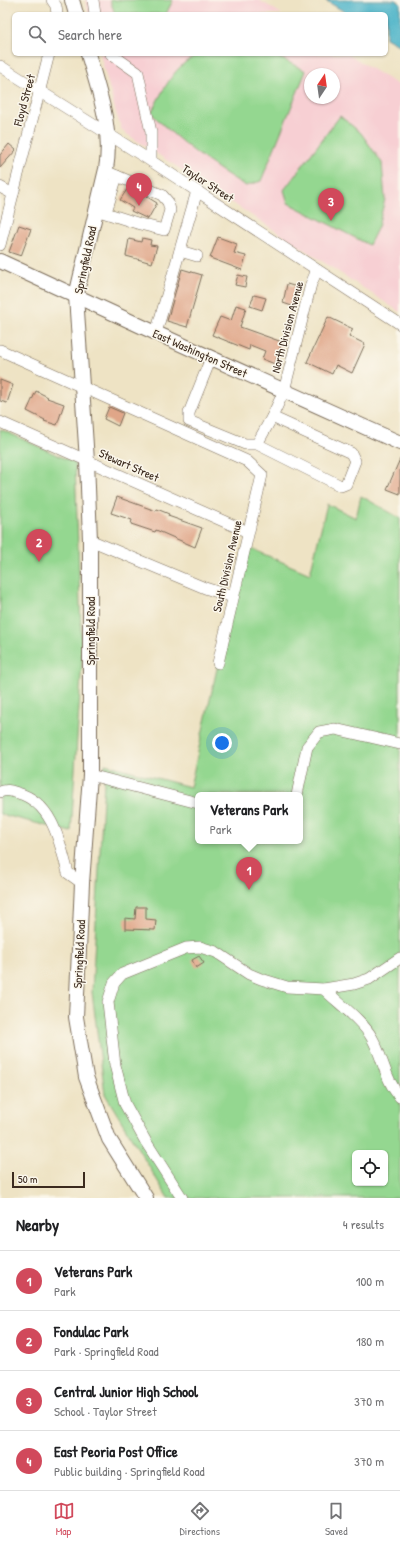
<!DOCTYPE html>
<html lang="en">
<head>
<meta charset="utf-8">
<style>
  :root { --surface:#fff; --page:#f2f2f2; --text:#202124; --muted:#757577; --line:#e0e0e0; --accent:#d1495b }
  body { margin:0; font-family:"Patrick Hand",sans-serif; background:var(--page); color:var(--text) }
  .controls { position:absolute; right:12px; bottom:12px; display:grid; overflow:hidden; border-radius:6px; box-shadow:0 1px 3px #0004 }
  .controls button { width:36px; height:36px; display:grid; place-items:center; padding:0; border:0; border-bottom:1px solid var(--line); background:var(--surface); color:var(--text); font:20px sans-serif }
  .compass { position:absolute; left:304px; top:68px; width:36px; height:36px; border-radius:50%; background:var(--surface); box-shadow:0 1px 3px #0004; rotate:13deg }
  .scale { position:absolute; left:12px; bottom:10px; width:73px; box-sizing:border-box; padding-left:4px; border:2px solid #3b2a1e; border-top:0; font-size:11px; line-height:14px; white-space:nowrap; color:#3b2a1e; -webkit-text-stroke:3px #fbf7ec; paint-order:stroke }
  .you { position:absolute; left:222px; top:743px; width:14px; height:14px; margin:-10px; border:3px solid #fff; border-radius:50%; background:#1a73e8; box-shadow:0 0 0 6px #1a73e833 }
  .badge { display:grid; place-items:center; width:26px; height:26px; border-radius:50%; background:var(--accent); color:#fff; font-size:13px; font-weight:700 }
  .pin { position:absolute; translate:-50% -33px; filter:drop-shadow(0 1px 2px #0008) }
  .pin::after { content:''; position:absolute; top:21px; width:14px; height:12px; background:inherit; clip-path:polygon(0 0,100% 0,50% 100%) }
  .popup { position:absolute; left:195px; top:792px; width:108px; height:52px; box-sizing:border-box; display:grid; place-content:center; border-radius:6px; background:var(--surface); filter:drop-shadow(0 1px 3px #0005); font-size:13px; white-space:nowrap; color:var(--muted) }
  .popup b { font-size:15px; color:var(--text) }
  .popup::after { content:''; position:absolute; left:50%; top:100%; margin-left:-8px; border:8px solid transparent; border-top-color:var(--surface) }
  .list { margin:0; padding:0; list-style:none }
  h2 { display:flex; justify-content:space-between; align-items:center; height:52px; margin:0; padding:0 16px; font-size:17px }
  h2 small { font-size:13px; font-weight:400; color:var(--muted) }
  .list li { display:grid; grid-template-columns:26px 1fr auto; gap:12px; align-items:center; box-sizing:border-box; height:60px; padding:0 16px; border-top:1px solid var(--line) }
  .list b { display:block; font-size:15px; white-space:nowrap }
  .list p { margin:0; font-size:13px; white-space:nowrap; color:var(--muted) }
  .list em { font-size:13px; font-style:normal; color:var(--muted) }
  .icon { flex:none; width:22px; height:22px; fill:none; stroke:currentColor; stroke-width:2; stroke-linecap:round; stroke-linejoin:round }
  .map { position:relative; flex:none; width:400px; height:1198px; overflow:hidden }
  .search { position:absolute; background:var(--surface); box-shadow:0 1px 3px #0004; left:12px; right:12px; top:12px; height:44px; display:flex; align-items:center; gap:10px; box-sizing:border-box; padding:0 14px; border-radius:6px; color:var(--muted); font-size:15px }
  .sheet { height:292px; background:var(--surface) }
  nav { display:flex; justify-content:space-around; align-items:center; box-sizing:border-box; height:56px; border-top:1px solid var(--line); background:var(--surface); font-size:11px; color:var(--muted) }
  nav a { display:grid; justify-items:center; gap:2px }
  nav .on { color:var(--accent) }
  .map>svg:first-child { display:block }
  .built { fill:#f7cfd3; fill-rule:evenodd }
  .green { fill:#94d790; stroke:#688057; fill-rule:evenodd }
  .water { fill:#49b2c7; stroke:#426e72 }
  .building { fill:#e0a688 }
  .lines { fill:none; stroke-linecap:round; stroke-linejoin:round }
  .minor-casing { stroke:#7a6b58; stroke-width:12 }
  .major-casing { stroke:#7a6b58; stroke-width:16 }
  .minor { stroke:#fff; stroke-width:11 }
  .major { stroke:#fff; stroke-width:14 }
  .labels { text-anchor:middle; dominant-baseline:central; stroke-width:3; stroke-linejoin:round; paint-order:stroke }
  .street-label { font-size:12px; fill:#3b2a1e; stroke:#fbf7ec }
</style>
</head>
<body>
<div class="map">
<svg width="400" height="1198" viewBox="0 0 400 1198">
  <rect width="100%" height="100%" fill="#fbf7ec"/>
  <filter id="ink" filterUnits="userSpaceOnUse"><feTurbulence type="fractalNoise" baseFrequency=".025" numOctaves="2"/><feDisplacementMap in="SourceGraphic" scale="8" xChannelSelector="R" yChannelSelector="G"/><feConvolveMatrix kernelMatrix="1 2 1 2 8 2 1 2 1" color-interpolation-filters="sRGB"/></filter>
  <filter id="wash" filterUnits="userSpaceOnUse"><feTurbulence type="fractalNoise" baseFrequency=".012" numOctaves="4" result="noise"/><feDisplacementMap in="SourceGraphic" scale="16" xChannelSelector="R" yChannelSelector="G"/><feGaussianBlur stdDeviation="0.9" result="paint"/><feColorMatrix in="noise" values="0 0 0 0 0 0 0 0 0 0 0 0 0 0 0 0 0 1.4 0 .05"/><feComposite in="paint" operator="in"/></filter>
  <g filter="url(#wash)">
    <rect width="100%" height="100%" fill="#eee3c4"/>
    <g class="built">
      <polygon points="85,0 259,0 282,14 89,14"/>
      <path d="M100,54H347L400,86V312L122,131L116,113ZM310,74H334V98H310Z"/>
    </g>
    <g class="green">
      <polygon points="110,0 173,0 166,14 115,14"/>
      <path d="M201,54H272L306,71L261,181L246,186C212,166 179,142 151,113C163,91 175,62 201,54Z"/>
      <polygon points="340,116 361,133 382,163 385,199 378,227 369,245 288,203 284,190"/>
      <polygon points="0,429 75,463 82,660 71,832 0,814"/>
      <path d="M361,496L400,518V1198H168L105,1094L92,992L105,764L190,787L245,546L310,574L327,504L356,518ZM198,795H300V841H198ZM355,1153H385V1183H355Z"/>
    </g>
    <polygon class="water" points="325,0 395,0 400,3 400,46 386,38 386,14 348,14"/>
    <g id="blocks">
      <g class="building">
        <polygon points="9,144 16,150 0,168 0,155"/>
        <polygon points="128,188 141,196 142,194 144,195 157,203 148,219 131,211 133,208 120,200"/>
        <polygon points="19,225 31,229 21,256 9,252"/>
        <polygon points="218,237 237,244 234,253 246,256 242,270 210,258"/>
        <polygon points="142,238 151,240 150,245 157,246 152,263 126,256 129,239 141,242"/>
        <polygon points="182,269 202,275 187,327 167,321"/>
        <polygon points="238,275 247,277 245,287 235,285"/>
        <polygon points="287,284 297,287 292,306 283,303"/>
        <polygon points="254,295 266,298 262,310 250,306"/>
        <polygon points="236,305 246,308 240,327 282,342 275,364 262,359 265,351 250,345 249,350 212,335 220,317 231,321"/>
        <polygon points="328,317 353,329 349,336 365,344 352,373 336,365 332,374 307,362"/>
        <polygon points="0,380 13,385 7,403 0,401"/>
        <polygon points="36,391 48,397 47,398 64,404 57,425 44,421 45,420 27,411"/>
        <polygon points="109,407 123,413 118,426 104,419"/>
        <polygon points="400,459 400,494 387,489"/>
        <polygon points="117,497 156,511 157,509 169,514 168,516 202,528 195,547 156,530 155,532 131,524 132,520 111,513"/>
        <polygon points="136,907 146,907 146,919 156,920 155,930 125,929 125,918 135,919"/>
        <polygon points="199,956 204,963 196,968 192,960"/>
      </g>
    </g>
  </g>
  <g filter="url(#ink)">
    <use href="#blocks" fill-opacity="0" stroke="#7a6b58" stroke-width="1"/>
    <g class="lines">
      <g class="minor-casing">
        <g id="minor">
          <polyline points="52,0 56,6 57,14"/>
          <polyline points="93,0 95,14"/>
          <polyline points="111,54 138,73 151,132 151,161"/>
          <polyline points="0,66 151,161 400,324"/>
          <polyline points="0,187 13,194"/>
          <polyline points="96,210 140,224 164,230 170,210 168,202 162,195 117,176"/>
          <polyline points="106,212 117,176 110,173"/>
          <polyline points="0,245 49,54"/>
          <polyline points="180,251 197,256"/>
          <polyline points="156,333 197,191"/>
          <polyline points="0,350 247,461 262,475 218,663"/>
          <polyline points="211,358 189,413 189,421 245,444 257,444 341,486 346,484 355,461 351,453 272,417 257,444"/>
          <polyline points="272,417 284,391 311,284 317,270"/>
          <polyline points="0,422 248,532"/>
          <polyline points="90,540 205,588 233,597"/>
          <polyline points="90,775 198,803"/>
          <path d="M0,792C7,789 11,791 18,793C53,803 60,843 68,873L82,883"/>
          <polyline points="297,795 307,747 319,732 335,729 400,744"/>
          <path d="M324,989C338,1003 363,1021 372,1038C383,1057 385,1080 400,1097"/>
          <polyline points="182,1198 146,1142 125,1104 115,1065 108,1002 114,983 122,974 186,948 200,947 216,952 249,974 261,979 287,987 324,989 354,984 369,979 400,958"/>
        </g>
      </g>
      <g class="major-casing">
        <g id="major">
          <polyline points="72,0 76,14"/>
          <path d="M88,54C99,92 113,129 106,169L76,296L87,461L90,540V775L82,883L76,1017L86,1077L109,1139L146,1198"/>
          <polyline points="0,261 156,333 400,443"/>
        </g>
      </g>
      <use href="#minor" class="minor"/>
      <use href="#major" class="major"/>
    </g>
  </g>
  <g class="labels">
    <g class="street-label">
      <text transform="translate(24 100) rotate(-75)">Floyd Street</text>
      <text transform="translate(208 183) rotate(33)">Taylor Street</text>
      <text transform="translate(85 260) rotate(-78)">Springfield Road</text>
      <text transform="translate(287 327) rotate(-75)">North Division Avenue</text>
      <text transform="translate(200 353) rotate(24)">East Washington Street</text>
      <text transform="translate(129 465) rotate(24)">Stewart Street</text>
      <text transform="translate(227 566) rotate(-77)">South Division Avenue</text>
      <text transform="translate(90 631) rotate(-90)">Springfield Road</text>
      <text transform="translate(79 954) rotate(-87)">Springfield Road</text>
    </g>
  </g>
</svg>
<div class="controls">
<button><svg class="icon" aria-label="locate" viewBox="0 0 24 24"><circle cx="12" cy="12" r="6"/><path d="M12 2v4M12 18v4M2 12h4M18 12h4"/></svg></button>
</div>
<svg class="compass" viewBox="-18 -18 36 36"><path d="M0-13l5 13h-10z" fill="#e53935"/><path d="M0 13l5-13h-10z" fill="#757577"/></svg>
<div class="scale">50 m</div>
<div class="you"></div>
<div class="pin badge" style="left:249px;top:890px">1</div>
<div class="popup"><b>Veterans Park</b>Park</div>
<div class="pin badge" style="left:39px;top:562px">2</div>
<div class="pin badge" style="left:331px;top:221px">3</div>
<div class="pin badge" style="left:139px;top:206px">4</div>
<div class="search"><svg class="icon" aria-label="search" viewBox="0 0 24 24"><circle cx="10" cy="10" r="6"/><path d="M15 15l6 6"/></svg>Search here</div>
</div>
<section class="sheet">
<h2>Nearby<small>4 results</small></h2>
<ul class="list">
<li><span class="badge">1</span><div><b>Veterans Park</b><p>Park</p></div><em>100 m</em></li>
<li><span class="badge">2</span><div><b>Fondulac Park</b><p>Park · Springfield Road</p></div><em>180 m</em></li>
<li><span class="badge">3</span><div><b>Central Junior High School</b><p>School · Taylor Street</p></div><em>370 m</em></li>
<li><span class="badge">4</span><div><b>East Peoria Post Office</b><p>Public building · Springfield Road</p></div><em>370 m</em></li>
</ul>
</section>
<nav>
<a class="on"><svg class="icon" aria-label="map" viewBox="0 0 24 24"><path d="M3 6l6-2 6 2 6-2v14l-6 2-6-2-6 2zM9 4v14M15 6v14"/></svg>Map</a>
<a><svg class="icon" aria-label="directions" viewBox="0 0 24 24"><path d="M12 3l9 9-9 9-9-9zM9 14v-3h6M13 9l2 2-2 2"/></svg>Directions</a>
<a><svg class="icon" aria-label="saved" viewBox="0 0 24 24"><path d="M7 4h10v16l-5-4-5 4z"/></svg>Saved</a>
</nav>
</body>
</html>
